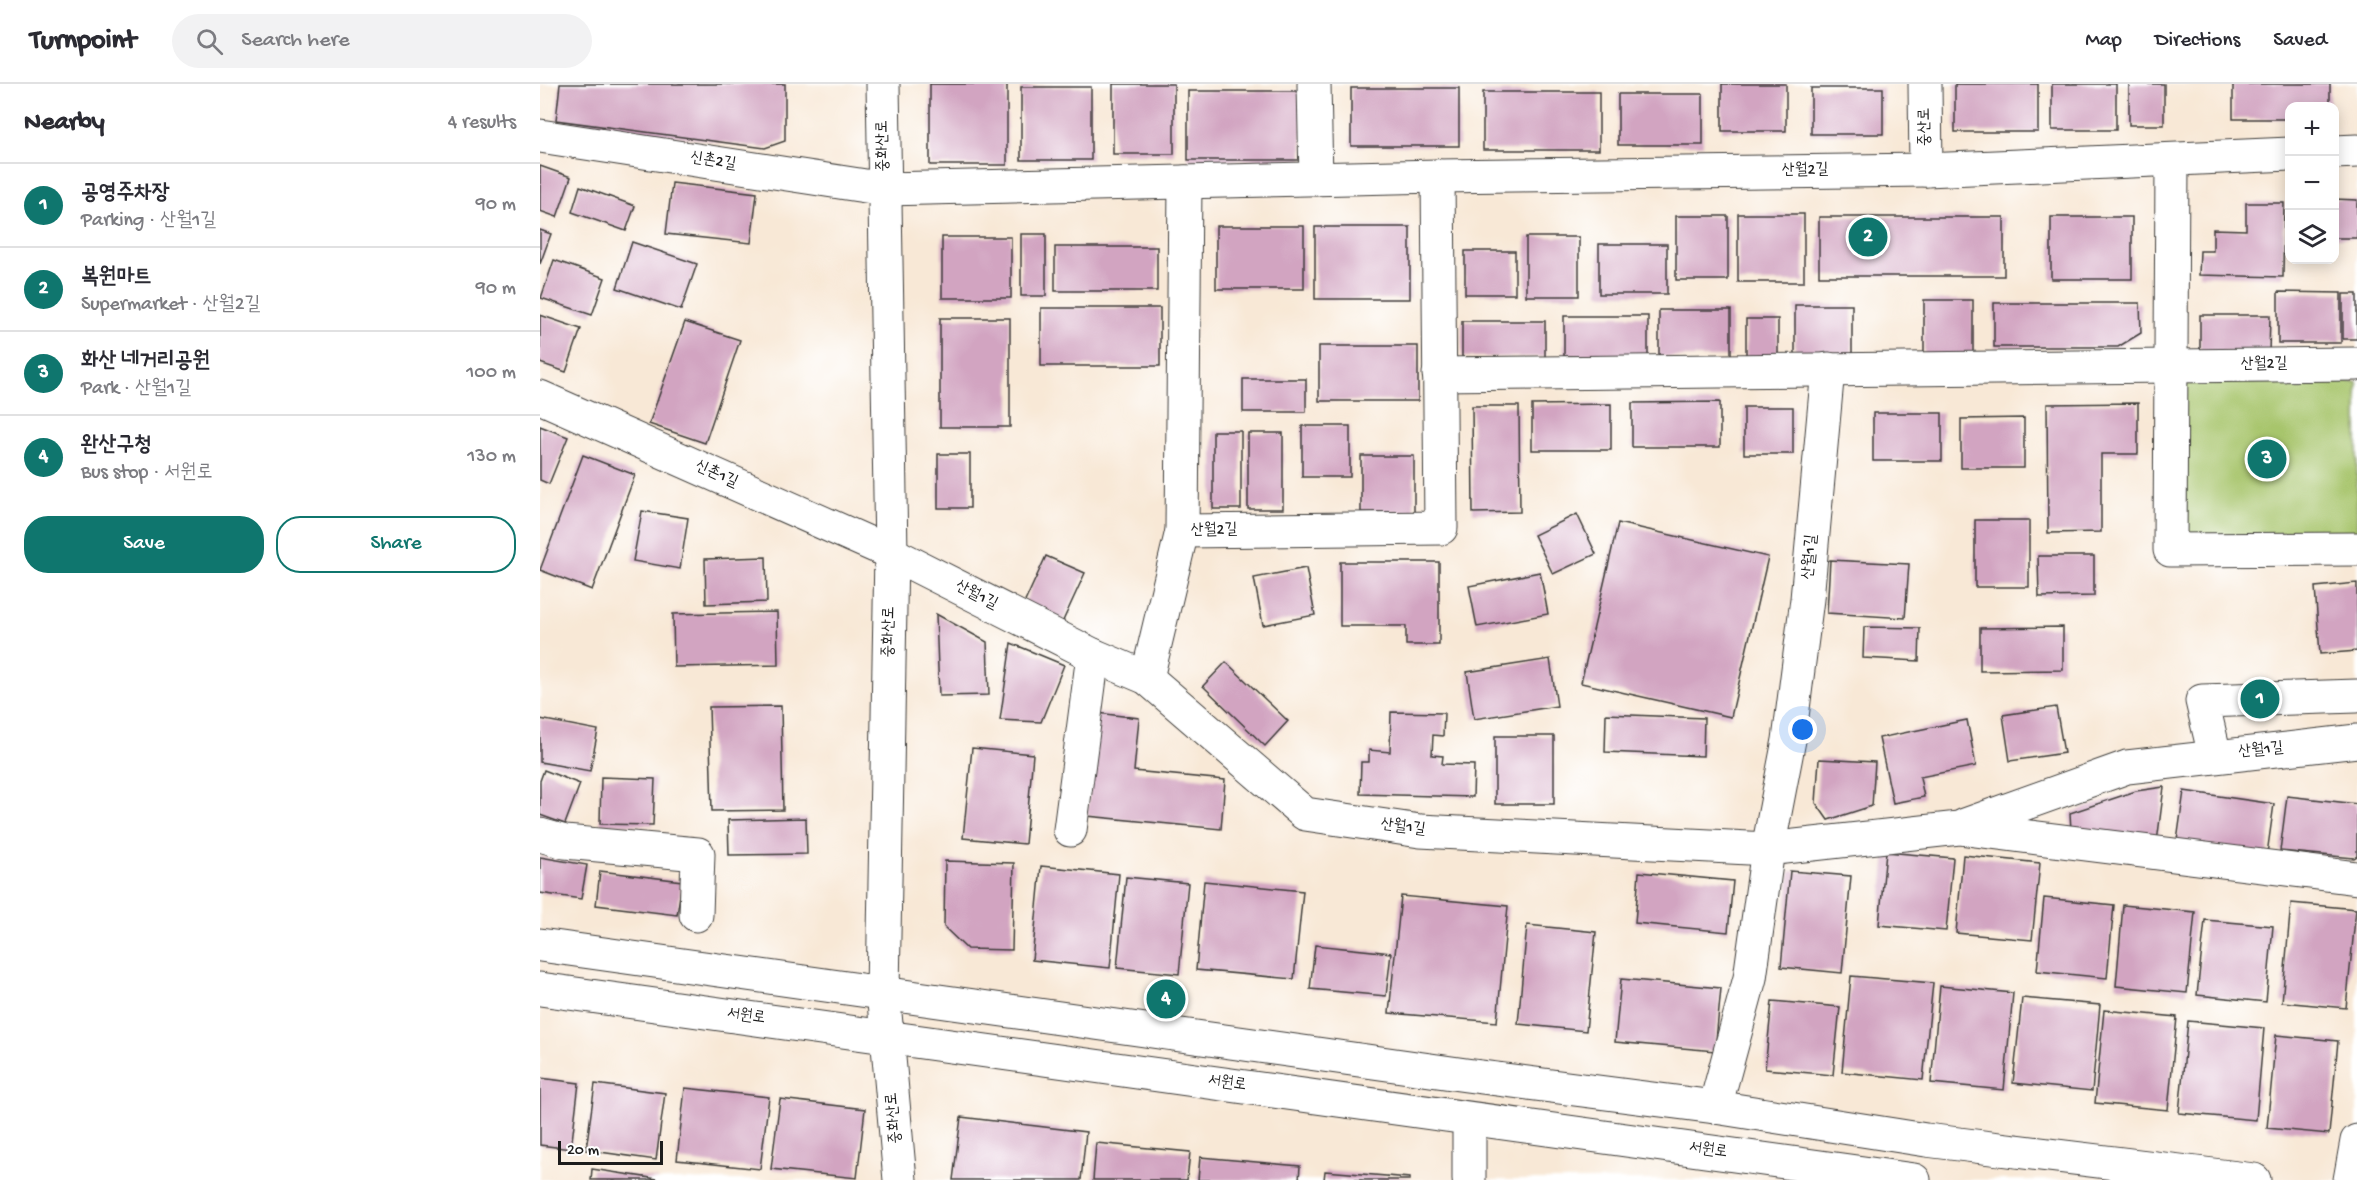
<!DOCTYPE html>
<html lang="en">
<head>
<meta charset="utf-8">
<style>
  :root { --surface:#fff; --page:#f2f2f3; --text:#2b2b33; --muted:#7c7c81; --line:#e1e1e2; --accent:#0f766e }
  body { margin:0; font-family:"Gochi Hand","Poor Story",sans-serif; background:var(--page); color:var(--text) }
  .controls { position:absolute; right:18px; top:18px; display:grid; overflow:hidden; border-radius:12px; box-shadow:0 3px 15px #0003 }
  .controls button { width:54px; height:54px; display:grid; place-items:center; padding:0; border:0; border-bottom:2px solid var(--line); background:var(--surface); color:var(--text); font:30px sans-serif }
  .scale { position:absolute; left:18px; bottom:15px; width:105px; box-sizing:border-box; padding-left:6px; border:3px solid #1c1c1c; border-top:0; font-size:16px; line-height:21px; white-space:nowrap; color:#1c1c1c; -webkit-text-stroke:4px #fff; paint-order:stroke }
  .you { position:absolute; left:1263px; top:646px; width:21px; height:21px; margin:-15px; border:4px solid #fff; border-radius:50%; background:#1a73e8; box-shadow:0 0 0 9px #1a73e833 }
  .badge { display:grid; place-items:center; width:39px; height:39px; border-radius:50%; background:var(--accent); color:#fff; font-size:20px; font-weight:700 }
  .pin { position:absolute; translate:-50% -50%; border:3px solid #fff; box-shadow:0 2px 6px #0006 }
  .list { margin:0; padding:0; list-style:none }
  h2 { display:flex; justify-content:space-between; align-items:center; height:78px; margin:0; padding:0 24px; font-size:26px }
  h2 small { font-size:20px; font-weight:400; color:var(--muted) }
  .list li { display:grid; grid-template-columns:39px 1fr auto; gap:18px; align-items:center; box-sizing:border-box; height:84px; padding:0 24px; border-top:2px solid var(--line) }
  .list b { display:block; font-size:22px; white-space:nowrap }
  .list p { margin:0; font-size:20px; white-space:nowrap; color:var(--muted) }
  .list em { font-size:20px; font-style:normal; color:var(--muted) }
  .actions { display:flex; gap:12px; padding:18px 24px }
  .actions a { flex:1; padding:14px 0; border:2px solid var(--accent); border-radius:24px; text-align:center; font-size:21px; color:var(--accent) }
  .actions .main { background:var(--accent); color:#fff }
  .icon { flex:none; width:33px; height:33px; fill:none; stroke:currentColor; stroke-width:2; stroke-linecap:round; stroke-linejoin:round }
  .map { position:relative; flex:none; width:1817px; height:1096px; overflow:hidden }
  header { display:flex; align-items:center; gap:36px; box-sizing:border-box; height:84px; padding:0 30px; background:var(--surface); border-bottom:2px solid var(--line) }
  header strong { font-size:28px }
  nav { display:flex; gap:33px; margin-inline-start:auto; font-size:21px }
  .search { width:420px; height:54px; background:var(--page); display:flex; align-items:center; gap:15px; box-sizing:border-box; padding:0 21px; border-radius:33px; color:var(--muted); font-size:22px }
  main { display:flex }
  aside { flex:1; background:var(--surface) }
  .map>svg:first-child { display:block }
  .green { fill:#a7c56c; stroke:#627044; stroke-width:1.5 }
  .building { fill:#d2a4c1 }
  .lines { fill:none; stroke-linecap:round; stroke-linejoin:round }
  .minor-casing { stroke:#3d3b38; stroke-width:35 }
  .minor { stroke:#fff; stroke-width:33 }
  .labels { text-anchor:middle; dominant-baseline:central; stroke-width:4.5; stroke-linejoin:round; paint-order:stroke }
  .street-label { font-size:16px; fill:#1c1c1c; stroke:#fff }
</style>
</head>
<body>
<header>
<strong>Turnpoint</strong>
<div class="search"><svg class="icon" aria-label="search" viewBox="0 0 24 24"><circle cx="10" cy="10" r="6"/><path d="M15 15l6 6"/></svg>Search here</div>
<nav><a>Map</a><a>Directions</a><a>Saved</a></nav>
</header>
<main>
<aside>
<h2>Nearby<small>4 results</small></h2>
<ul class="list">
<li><span class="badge">1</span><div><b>공영주차장</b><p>Parking · 산월1길</p></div><em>90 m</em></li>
<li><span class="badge">2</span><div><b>복원마트</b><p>Supermarket · 산월2길</p></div><em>90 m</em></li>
<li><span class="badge">3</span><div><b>화산 네거리공원</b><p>Park · 산월1길</p></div><em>100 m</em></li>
<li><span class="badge">4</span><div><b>완산구청</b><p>Bus stop · 서원로</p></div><em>130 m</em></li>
</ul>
<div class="actions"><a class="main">Save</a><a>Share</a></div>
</aside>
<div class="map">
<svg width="1817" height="1096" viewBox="0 0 1817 1096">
  <rect width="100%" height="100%" fill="#fff"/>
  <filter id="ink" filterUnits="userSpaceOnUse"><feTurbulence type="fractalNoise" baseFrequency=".0167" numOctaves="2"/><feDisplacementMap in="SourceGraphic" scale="12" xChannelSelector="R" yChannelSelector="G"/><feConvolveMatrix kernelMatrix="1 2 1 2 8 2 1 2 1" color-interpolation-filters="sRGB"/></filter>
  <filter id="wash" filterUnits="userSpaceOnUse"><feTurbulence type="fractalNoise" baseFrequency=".008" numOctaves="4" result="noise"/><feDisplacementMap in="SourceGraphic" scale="24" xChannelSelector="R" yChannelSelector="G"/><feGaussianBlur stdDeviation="1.35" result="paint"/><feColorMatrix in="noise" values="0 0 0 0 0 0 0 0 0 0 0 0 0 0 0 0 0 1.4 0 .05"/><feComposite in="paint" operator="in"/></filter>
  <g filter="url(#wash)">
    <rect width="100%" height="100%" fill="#f8e8d6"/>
    <polygon class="green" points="1636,298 1817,298 1817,453 1637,453"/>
    <g id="blocks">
      <g class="building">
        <polygon points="20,0 245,0 245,57 225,64 16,36"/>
        <rect x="390" y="0" width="77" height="81"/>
        <rect x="573" y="0" width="61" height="70"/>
        <rect x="1182" y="0" width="64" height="47"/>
        <rect x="1415" y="0" width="83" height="48"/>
        <rect x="1512" y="0" width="64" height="46"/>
        <rect x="1589" y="0" width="35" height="41"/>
        <polygon points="1693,0 1790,0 1790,22 1750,22 1750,35 1693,35"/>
        <rect x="481" y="3" width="70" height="73"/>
        <rect x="811" y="4" width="108" height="58"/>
        <rect x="1271" y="4" width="72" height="46"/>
        <rect x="648" y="7" width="114" height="69"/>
        <rect x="943" y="8" width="116" height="58"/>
        <rect x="1078" y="10" width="85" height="51"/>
        <polygon points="0,82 31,93 17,133 0,127"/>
        <polygon points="132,99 217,109 211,159 126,150"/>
        <polygon points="40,102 95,122 86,147 32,128"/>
        <polygon points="1794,115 1817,116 1817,154 1794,154"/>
        <polygon points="1706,119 1744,119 1743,193 1659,191 1660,167 1673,167 1673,145 1706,146"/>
        <rect x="1198" y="130" width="66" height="68"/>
        <rect x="1136" y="132" width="52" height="64"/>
        <rect x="1279" y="133" width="185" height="59"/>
        <rect x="1511" y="133" width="81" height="62"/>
        <rect x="676" y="142" width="88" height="63"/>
        <rect x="775" y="143" width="95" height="72"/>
        <polygon points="0,146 11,150 0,180"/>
        <rect x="481" y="150" width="25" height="62"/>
        <rect x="402" y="153" width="69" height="61"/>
        <rect x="986" y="153" width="53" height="59"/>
        <polygon points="92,158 157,180 141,226 77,204"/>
        <rect x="1059" y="160" width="68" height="50"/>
        <rect x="515" y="163" width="102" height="44"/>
        <rect x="925" y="167" width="50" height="43"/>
        <polygon points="14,176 65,194 52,231 1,214"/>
        <polygon points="1738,208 1801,209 1801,259 1738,259"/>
        <rect x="1803" y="210" width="14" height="45"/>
        <rect x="1384" y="216" width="49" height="55"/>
        <polygon points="1454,219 1600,219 1601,249 1578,263 1454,263"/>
        <rect x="1255" y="221" width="57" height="55"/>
        <rect x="501" y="224" width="119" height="58"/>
        <rect x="1119" y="226" width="72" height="47"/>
        <polygon points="0,231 41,245 26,288 0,279"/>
        <polygon points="1660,231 1730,231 1729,269 1660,269"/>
        <rect x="1024" y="232" width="84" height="40"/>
        <rect x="400" y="234" width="70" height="109"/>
        <rect x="1206" y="235" width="32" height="40"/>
        <rect x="922" y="237" width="83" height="36"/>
        <polygon points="145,238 200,256 165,359 109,340"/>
        <rect x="779" y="262" width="99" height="55"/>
        <rect x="703" y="295" width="63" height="33"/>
        <polygon points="1180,318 1180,363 1092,363 1092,319"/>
        <polygon points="1598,319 1598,370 1561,370 1561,448 1508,449 1507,320"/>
        <polygon points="1071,320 1071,366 992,366 992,321"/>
        <polygon points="932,322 979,322 980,428 933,429"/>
        <rect x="1204" y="323" width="49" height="47"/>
        <rect x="1333" y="329" width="69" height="48"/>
        <polygon points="1484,334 1484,384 1421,384 1421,335"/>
        <polygon points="0,342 28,353 9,400 0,396"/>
        <rect x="762" y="342" width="48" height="51"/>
        <rect x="673" y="347" width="28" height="78"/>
        <rect x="708" y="349" width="35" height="76"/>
        <rect x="398" y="370" width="32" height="54"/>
        <polygon points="43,371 95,391 52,506 0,486"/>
        <rect x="821" y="372" width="53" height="56"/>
        <polygon points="102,427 148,434 140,485 93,477"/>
        <polygon points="1037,430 1056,470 1013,490 994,451"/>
        <rect x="1435" y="436" width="54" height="67"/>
        <polygon points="1078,439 1228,473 1191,633 1041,599"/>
        <polygon points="506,472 545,489 522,539 483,522"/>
        <polygon points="1498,472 1554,472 1554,512 1499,513"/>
        <polygon points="226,473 227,518 166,520 165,475"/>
        <polygon points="1290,476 1369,480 1365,534 1287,529"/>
        <polygon points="800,478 899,478 899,561 866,561 866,542 800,542"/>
        <polygon points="766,484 775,531 723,541 714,494"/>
        <polygon points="1000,488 1008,530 937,543 929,502"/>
        <polygon points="1817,499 1817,567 1780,570 1775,503"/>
        <polygon points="237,528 238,581 134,583 133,530"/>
        <polygon points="396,530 447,558 449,611 399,612"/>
        <polygon points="1324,543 1380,544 1379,577 1323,574"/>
        <polygon points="1523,543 1523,586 1440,587 1440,544"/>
        <polygon points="471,559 524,581 501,638 460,636"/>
        <polygon points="1010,575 1017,622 934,635 927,588"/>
        <polygon points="686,578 748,637 725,662 663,602"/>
        <polygon points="241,622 243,726 172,727 169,623"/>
        <polygon points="1516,623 1524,669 1470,677 1463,631"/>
        <polygon points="851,628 904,629 903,652 893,651 892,671 903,672 902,680 934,681 933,713 820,710 821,678 829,678 829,666 850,668"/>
        <polygon points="557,629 599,634 594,687 685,696 681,745 547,732"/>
        <polygon points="1066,630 1164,634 1163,672 1065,668"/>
        <polygon points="0,635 58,646 50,687 0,678"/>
        <polygon points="1427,636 1436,682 1380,693 1384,713 1353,719 1339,654"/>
        <rect x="955" y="652" width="59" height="68"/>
        <polygon points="432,664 493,670 485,760 423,754"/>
        <polygon points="1279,675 1335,678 1332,722 1288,736 1276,719"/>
        <polygon points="4,686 40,700 25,740 0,731 0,697"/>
        <polygon points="61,693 115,695 113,741 60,740"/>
        <polygon points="1624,703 1617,758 1531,746 1530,729 1596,707"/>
        <polygon points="1644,707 1734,720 1727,770 1637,757"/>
        <polygon points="1747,712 1817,720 1817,772 1814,774 1740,767"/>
        <polygon points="266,734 267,770 189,771 188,736"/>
        <polygon points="1346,768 1413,774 1406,847 1339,841"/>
        <polygon points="1423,771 1500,779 1492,856 1416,849"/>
        <polygon points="0,773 47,781 41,815 0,809"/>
        <polygon points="405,777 474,779 472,866 427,865 404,843"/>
        <polygon points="501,782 579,790 570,884 492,876"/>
        <polygon points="60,787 142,797 137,831 56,821"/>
        <polygon points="1250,787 1311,792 1302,889 1241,883"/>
        <polygon points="1099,788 1193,797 1188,848 1095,839"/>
        <polygon points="586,793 648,799 639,890 577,884"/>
        <polygon points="664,797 763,807 754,895 656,886"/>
        <polygon points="861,812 968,822 957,938 849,929"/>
        <polygon points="1504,814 1574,821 1567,894 1497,887"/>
        <polygon points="1751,819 1816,825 1806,924 1742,918"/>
        <polygon points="1583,821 1655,828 1647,909 1576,902"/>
        <polygon points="1665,836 1733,842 1726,918 1657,911"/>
        <polygon points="987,841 1056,848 1046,947 978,940"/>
        <polygon points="775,861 851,869 846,912 770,905"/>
        <polygon points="1311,892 1393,899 1383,996 1302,988"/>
        <polygon points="1081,895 1181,904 1175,967 1075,958"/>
        <polygon points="1400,902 1473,909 1464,1006 1391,999"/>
        <polygon points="1482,914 1560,921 1552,1007 1473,999"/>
        <polygon points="1232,917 1300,923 1293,991 1225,985"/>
        <polygon points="1564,926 1637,933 1628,1026 1555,1019"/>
        <polygon points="1648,937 1724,944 1716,1036 1639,1029"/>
        <polygon points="1736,951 1798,957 1789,1050 1727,1044"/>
        <polygon points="0,994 39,999 31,1065 0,1061"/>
        <polygon points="55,1000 125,1009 116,1076 46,1066"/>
        <polygon points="145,1004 229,1013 220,1085 137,1076"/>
        <polygon points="240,1015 325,1025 317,1094 231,1085"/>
        <polygon points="421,1033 546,1048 541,1096 413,1096"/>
        <polygon points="556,1059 650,1068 647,1096 553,1096"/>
        <polygon points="660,1073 760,1082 759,1096 658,1096"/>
        <polygon points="52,1085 117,1095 117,1096 51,1096"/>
        <polygon points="785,1087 870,1094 870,1096 784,1096"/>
      </g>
    </g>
  </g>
  <g filter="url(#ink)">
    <use href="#blocks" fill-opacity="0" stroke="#3d3b38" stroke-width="1.5"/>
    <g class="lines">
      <g class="minor-casing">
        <g id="minor">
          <polyline points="343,0 351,469 343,907 360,1096"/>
          <polyline points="774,0 776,95"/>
          <polyline points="1385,0 1386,86"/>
          <polyline points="0,52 345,105 898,92 1386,86 1750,70"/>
          <polyline points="1794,68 1817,67"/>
          <polyline points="1632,76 1630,466 1817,465"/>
          <polyline points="899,290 1817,280"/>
          <polyline points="0,313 351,469 553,571 607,594 765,730 880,747 1228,765 1419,744 1817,794"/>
          <polyline points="642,447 901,444 898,92"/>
          <polyline points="607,594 642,447 645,98"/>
          <polyline points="1675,672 1662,617 1817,612"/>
          <polyline points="1425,741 1587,683 1817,657"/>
          <polyline points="530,746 553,571"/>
          <polyline points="0,751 25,758 158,770 156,831"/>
          <polyline points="0,861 926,991 1175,1023 1386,1056 1714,1096"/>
          <polyline points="0,905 1374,1096"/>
          <polyline points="1175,1023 1210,894 1228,765 1249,656 1267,515 1288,285"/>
          <polyline points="929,1050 929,1096"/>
          <polyline points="1810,1096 1817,1057"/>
        </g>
      </g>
      <use href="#minor" class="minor"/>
    </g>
  </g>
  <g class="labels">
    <g class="street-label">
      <text transform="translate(1386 43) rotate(-91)">중산로</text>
      <text transform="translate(344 62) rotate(-91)">중화산로</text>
      <text transform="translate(173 78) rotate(9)">신촌2길</text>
      <text transform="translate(1265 87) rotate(-1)">산월2길</text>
      <text transform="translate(1724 281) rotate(-1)">산월2길</text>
      <text transform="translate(176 391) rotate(24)">신촌1길</text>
      <text transform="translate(674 447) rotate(-1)">산월2길</text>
      <text transform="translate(1271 473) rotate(-85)">산월1길</text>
      <text transform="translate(436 512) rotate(27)">산월1길</text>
      <text transform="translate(350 548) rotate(-89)">중화산로</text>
      <text transform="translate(1721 667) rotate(-6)">산월1길</text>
      <text transform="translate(863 744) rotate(7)">산월1길</text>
      <text transform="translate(206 933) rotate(8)">서원로</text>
      <text transform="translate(687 1000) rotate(8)">서원로</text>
      <text transform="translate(355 1034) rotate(-95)">중화산로</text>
      <text transform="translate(1168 1067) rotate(8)">서원로</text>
    </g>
  </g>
</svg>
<div class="controls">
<button>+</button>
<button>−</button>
<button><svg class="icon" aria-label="layers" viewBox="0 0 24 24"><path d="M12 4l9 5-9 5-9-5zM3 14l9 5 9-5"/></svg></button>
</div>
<div class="scale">20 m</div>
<div class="you"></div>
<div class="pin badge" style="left:1720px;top:615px">1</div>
<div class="pin badge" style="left:1328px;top:153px">2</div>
<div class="pin badge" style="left:1727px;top:375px">3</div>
<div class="pin badge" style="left:626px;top:915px">4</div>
</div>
</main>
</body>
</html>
